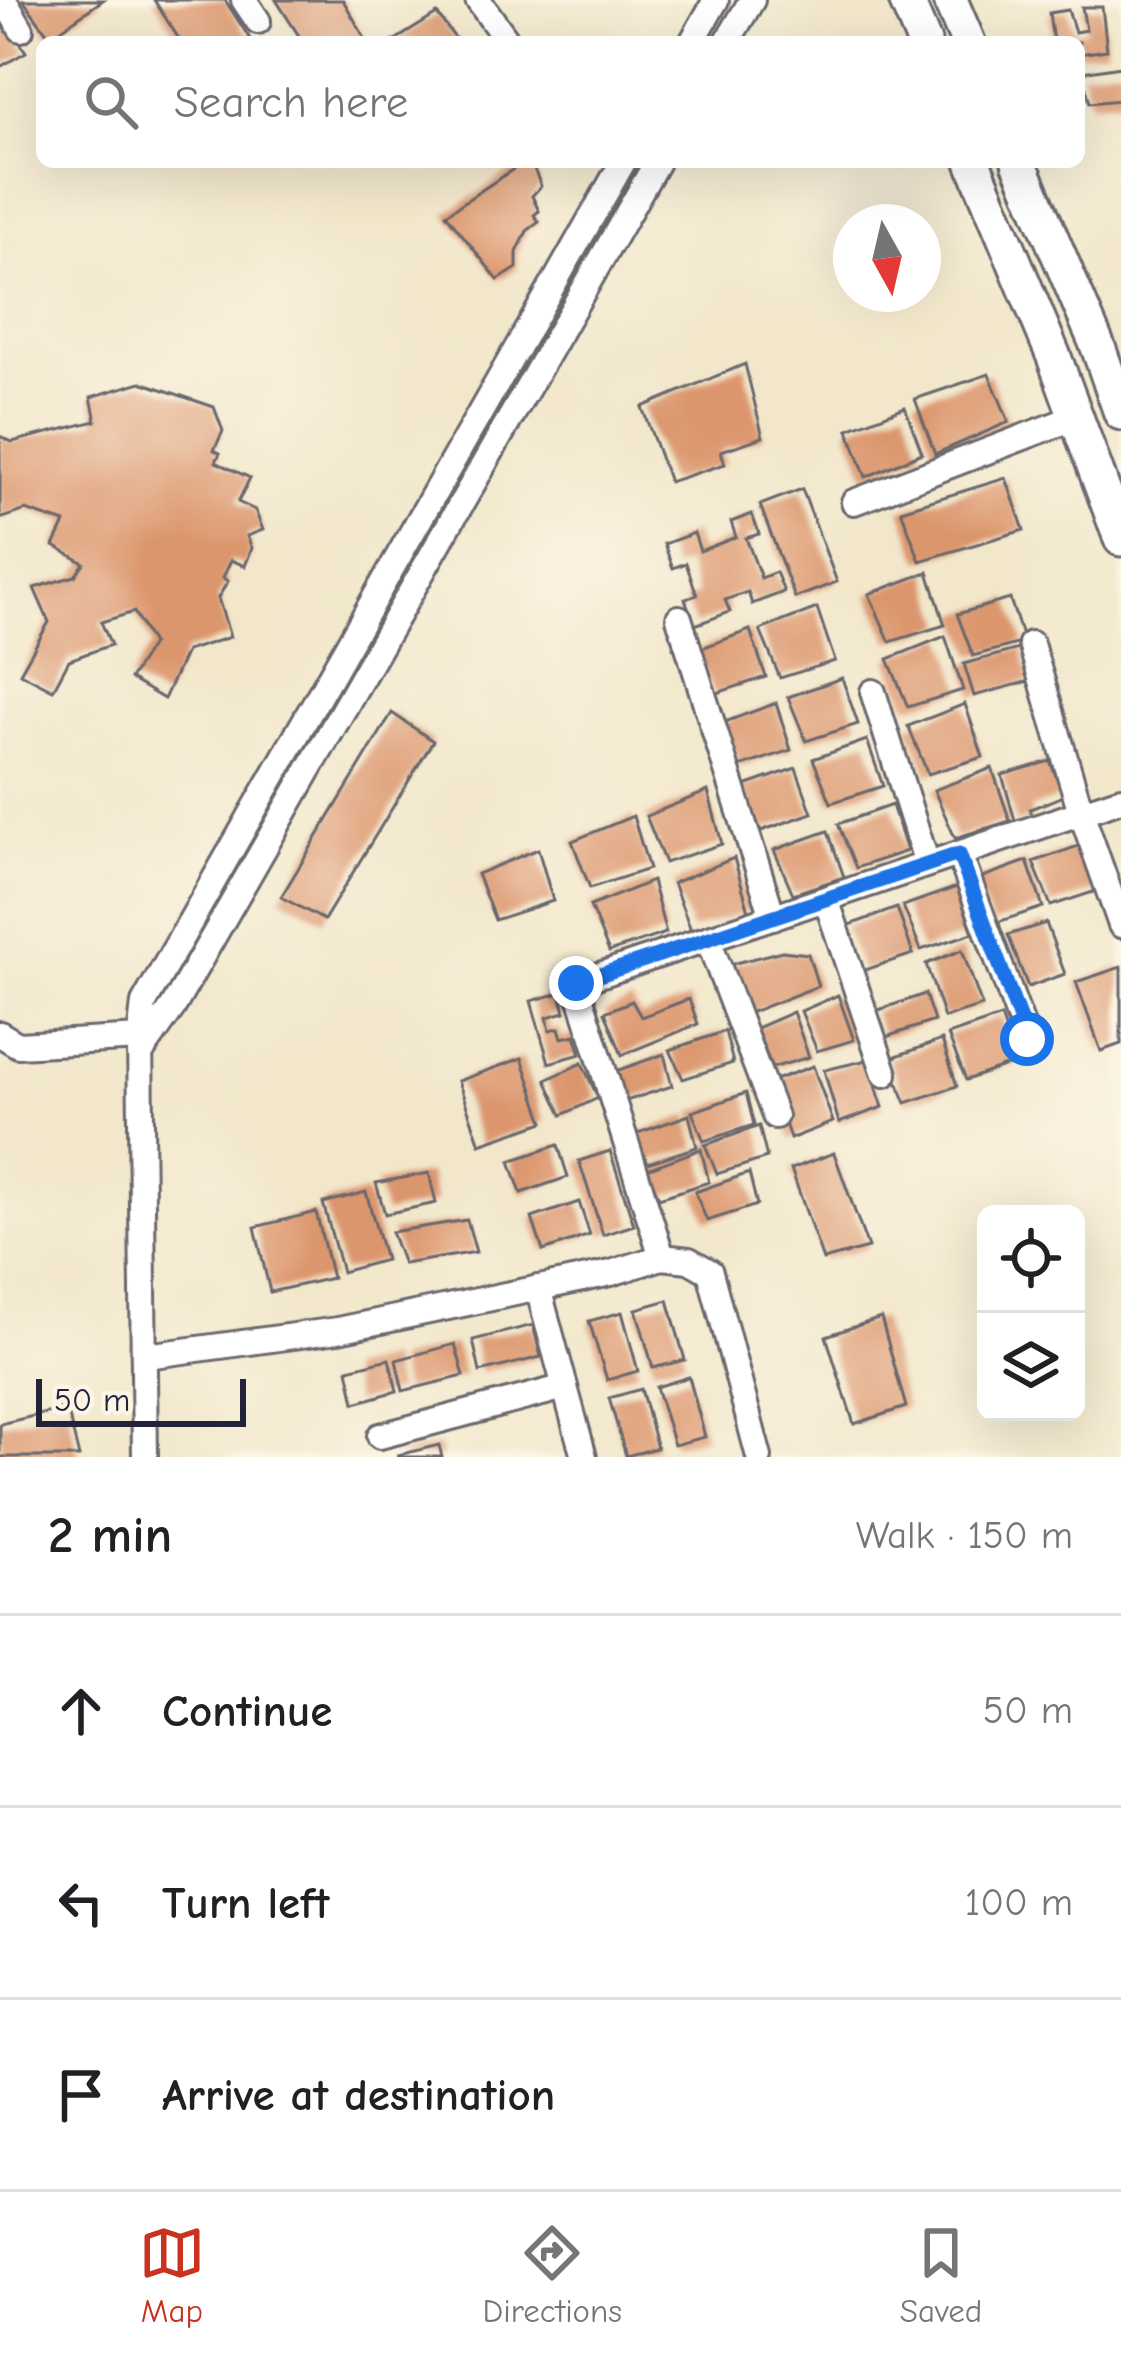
<!DOCTYPE html>
<html lang="en">
<head>
<meta charset="utf-8">
<style>
  :root { --surface:#fff; --page:#f2f2f2; --text:#202124; --muted:#757577; --line:#e0e0e0; --accent:#c8321e }
  body { margin:0; font-family:"Comic Neue",sans-serif; background:var(--page); color:var(--text) }
  .controls { position:absolute; right:36px; bottom:36px; display:grid; overflow:hidden; border-radius:18px; box-shadow:0 12px 48px #0002 }
  .controls button { width:108px; height:108px; display:grid; place-items:center; padding:0; border:0; border-bottom:3px solid var(--line); background:var(--surface); color:var(--text); font:60px sans-serif }
  .compass { position:absolute; left:833px; top:204px; width:108px; height:108px; border-radius:50%; background:var(--surface); box-shadow:0 12px 48px #0002; rotate:172deg }
  .scale { position:absolute; left:36px; bottom:30px; width:210px; box-sizing:border-box; padding-left:12px; border:6px solid #22223b; border-top:0; font-size:33px; line-height:42px; white-space:nowrap; color:#22223b; -webkit-text-stroke:9px #fcf5e5; paint-order:stroke }
  .stop { position:absolute; width:36px; height:36px; margin:-27px; border:9px solid #1a73e8; border-radius:50%; background:#fff }
  .stop.end { background:#1a73e8; border-color:#fff; box-shadow:0 3px 12px #0008 }
  .list { margin:0; padding:0; list-style:none }
  h2 { display:flex; justify-content:space-between; align-items:center; height:156px; margin:0; padding:0 48px; font-size:51px }
  h2 small { font-size:39px; font-weight:400; color:var(--muted) }
  .list li { display:grid; grid-template-columns:78px 1fr auto; gap:36px; align-items:center; box-sizing:border-box; height:192px; padding:0 48px; border-top:3px solid var(--line) }
  .list b { display:block; font-size:45px; white-space:nowrap }
  .list em { font-size:39px; font-style:normal; color:var(--muted) }
  .icon { flex:none; width:66px; height:66px; fill:none; stroke:currentColor; stroke-width:2; stroke-linecap:round; stroke-linejoin:round }
  .map { position:relative; flex:none; width:1121px; height:1457px; overflow:hidden }
  .search { position:absolute; background:var(--surface); box-shadow:0 12px 48px #0002; left:36px; right:36px; top:36px; height:132px; display:flex; align-items:center; gap:30px; box-sizing:border-box; padding:0 42px; border-radius:18px; color:var(--muted); font-size:45px }
  .sheet { height:732px; background:var(--surface) }
  nav { display:flex; justify-content:space-around; align-items:center; box-sizing:border-box; height:168px; border-top:3px solid var(--line); background:var(--surface); font-size:33px; color:var(--muted) }
  nav a { display:grid; justify-items:center; gap:6px }
  nav .on { color:var(--accent) }
  .map>svg:first-child { display:block }
  .building { fill:#dc966d }
  .lines { fill:none; stroke-linecap:round; stroke-linejoin:round }
  .street-casing { stroke:#6b676d; stroke-width:30 }
  .secondary-casing { stroke:#6b676d; stroke-width:39 }
  .street { stroke:#fff; stroke-width:24 }
  .secondary { stroke:#fff; stroke-width:33 }
  .route { stroke:#1a73e8; stroke-width:15 }
</style>
</head>
<body>
<div class="map">
<svg width="1121" height="1457" viewBox="0 0 1121 1457">
  <rect width="100%" height="100%" fill="#fcf5e5"/>
  <filter id="ink" filterUnits="userSpaceOnUse"><feTurbulence type="fractalNoise" baseFrequency=".00833" numOctaves="2"/><feDisplacementMap in="SourceGraphic" scale="24" xChannelSelector="R" yChannelSelector="G"/><feConvolveMatrix kernelMatrix="1 2 1 2 8 2 1 2 1" color-interpolation-filters="sRGB"/></filter>
  <filter id="wash" filterUnits="userSpaceOnUse"><feTurbulence type="fractalNoise" baseFrequency=".004" numOctaves="4" result="noise"/><feDisplacementMap in="SourceGraphic" scale="48" xChannelSelector="R" yChannelSelector="G"/><feGaussianBlur stdDeviation="2.7" result="paint"/><feColorMatrix in="noise" values="0 0 0 0 0 0 0 0 0 0 0 0 0 0 0 0 0 1.4 0 .05"/><feComposite in="paint" operator="in"/></filter>
  <g filter="url(#wash)">
    <rect width="100%" height="100%" fill="#f2e7cb"/>
    <g id="blocks">
      <g class="building">
        <polygon points="23,0 103,0 50,37"/>
        <polygon points="154,0 225,0 252,42 181,42"/>
        <polygon points="276,0 343,0 367,42 303,42"/>
        <polygon points="1082,7 1102,7 1107,50 1079,54 1079,42 1053,42 1049,13 1068,10 1075,32 1086,30"/>
        <polygon points="0,12 26,52 0,67"/>
        <polygon points="437,14 458,42 392,42"/>
        <polygon points="1121,66 1121,100 1090,103 1082,72"/>
        <polygon points="524,162 531,162 541,186 532,196 539,211 534,215 539,222 527,231 517,252 517,268 498,280 446,214"/>
        <polygon points="745,364 763,437 721,451 725,464 669,482 642,407"/>
        <polygon points="989,374 1009,422 935,454 915,399"/>
        <polygon points="141,382 214,407 223,431 214,450 220,453 216,462 250,478 238,502 255,510 263,530 247,536 252,548 245,566 231,560 223,578 228,581 218,598 230,637 186,651 164,699 130,679 152,644 134,612 101,622 111,645 69,660 53,690 20,673 49,622 34,588 75,576 84,563 54,546 65,523 26,510 0,519 0,436 12,442 96,421 91,397"/>
        <polygon points="905,407 922,453 866,477 848,429"/>
        <polygon points="1006,478 1024,530 920,561 901,510"/>
        <polygon points="802,489 837,582 795,598 760,505"/>
        <polygon points="752,514 759,534 746,538 761,578 776,572 784,592 752,604 748,592 725,600 730,612 695,625 685,599 697,595 686,563 673,568 664,544 694,533 700,551 736,537 731,522"/>
        <polygon points="928,572 945,625 890,642 869,594"/>
        <polygon points="1010,599 1024,642 973,656 957,614"/>
        <polygon points="817,608 835,661 780,678 760,630"/>
        <polygon points="750,630 766,677 714,694 696,650"/>
        <polygon points="945,636 963,690 908,707 888,659"/>
        <polygon points="1022,648 1030,681 974,696 964,664"/>
        <polygon points="842,678 858,724 806,741 788,697"/>
        <polygon points="776,703 791,750 740,767 722,723"/>
        <polygon points="965,704 983,757 928,774 908,726"/>
        <polygon points="392,713 433,741 324,920 281,897"/>
        <polygon points="867,740 883,786 831,803 813,759"/>
        <polygon points="1050,761 1064,796 1030,809 1032,817 1016,824 1002,775"/>
        <polygon points="796,768 812,813 761,831 742,787"/>
        <polygon points="992,768 1010,821 955,838 934,790"/>
        <polygon points="708,791 722,844 665,863 646,816"/>
        <polygon points="892,805 907,851 856,868 838,824"/>
        <polygon points="633,816 649,869 590,888 572,841"/>
        <polygon points="828,831 844,877 793,894 774,850"/>
        <polygon points="1087,843 1102,889 1051,906 1033,862"/>
        <polygon points="538,849 553,901 495,920 477,874"/>
        <polygon points="734,858 749,911 691,930 673,883"/>
        <polygon points="1027,861 1043,907 992,924 974,880"/>
        <polygon points="652,881 666,933 609,952 590,906"/>
        <polygon points="957,887 973,933 921,950 903,906"/>
        <polygon points="897,908 913,954 862,971 844,927"/>
        <polygon points="1046,923 1065,974 1028,987 1008,935"/>
        <polygon points="962,950 982,1006 944,1018 926,964"/>
        <polygon points="782,951 808,954 818,986 749,1013 728,965"/>
        <polygon points="1121,967 1121,1044 1101,1051 1076,982"/>
        <polygon points="560,993 565,1012 547,1017 550,1030 559,1028 562,1038 575,1035 581,1054 549,1063 531,1001"/>
        <polygon points="925,994 934,1021 883,1038 873,1012"/>
        <polygon points="838,995 854,1040 817,1051 801,1011"/>
        <polygon points="689,999 698,1024 622,1055 605,1012 632,1001 641,1017"/>
        <polygon points="793,1012 809,1057 772,1068 756,1028"/>
        <polygon points="1001,1017 1017,1062 966,1080 948,1035"/>
        <polygon points="725,1031 733,1063 683,1079 670,1050"/>
        <polygon points="942,1040 957,1086 906,1103 888,1059"/>
        <polygon points="664,1054 672,1086 623,1102 610,1073"/>
        <polygon points="522,1058 544,1122 480,1144 458,1081"/>
        <polygon points="867,1060 883,1107 839,1123 824,1070"/>
        <polygon points="582,1063 598,1098 562,1115 546,1080"/>
        <polygon points="813,1066 833,1122 790,1139 772,1081"/>
        <polygon points="746,1093 754,1125 704,1141 692,1112"/>
        <polygon points="689,1115 697,1147 648,1163 635,1134"/>
        <polygon points="759,1126 767,1158 717,1174 705,1145"/>
        <polygon points="558,1145 568,1177 521,1193 510,1161"/>
        <polygon points="701,1149 709,1182 659,1198 647,1169"/>
        <polygon points="610,1151 634,1225 603,1235 579,1161"/>
        <polygon points="834,1153 868,1248 823,1260 791,1169"/>
        <polygon points="429,1173 436,1203 385,1214 376,1183"/>
        <polygon points="749,1173 757,1205 707,1221 695,1192"/>
        <polygon points="366,1192 385,1260 342,1272 323,1203"/>
        <polygon points="579,1202 590,1235 543,1251 532,1218"/>
        <polygon points="316,1212 332,1278 270,1292 255,1227"/>
        <polygon points="467,1220 476,1252 403,1264 391,1232"/>
        <polygon points="668,1300 685,1360 653,1368 636,1309"/>
        <polygon points="622,1312 638,1371 607,1380 589,1321"/>
        <polygon points="881,1318 906,1407 854,1424 826,1336"/>
        <polygon points="533,1325 541,1357 480,1372 473,1340"/>
        <polygon points="455,1344 464,1376 403,1391 396,1360"/>
        <polygon points="389,1359 397,1391 355,1403 348,1369"/>
        <polygon points="689,1377 705,1437 674,1445 656,1387"/>
        <polygon points="641,1389 657,1448 626,1456 609,1398"/>
        <polygon points="67,1408 79,1457 0,1457 0,1424"/>
        <polygon points="439,1445 442,1457 398,1457 398,1455"/>
      </g>
    </g>
  </g>
  <g filter="url(#ink)">
    <use href="#blocks" fill-opacity="0" stroke="#6b676d" stroke-width="3"/>
    <g class="lines">
      <g class="street-casing">
        <g id="street">
          <polyline points="4,0 21,29"/>
          <polyline points="244,0 258,21"/>
          <polyline points="478,0 508,42"/>
          <polyline points="692,42 716,0"/>
          <polyline points="727,42 752,0"/>
          <polyline points="854,502 1076,417"/>
          <polyline points="679,618 773,917"/>
          <polyline points="1031,644 1081,812 1121,925"/>
          <polyline points="873,692 927,864"/>
          <polyline points="959,854 1027,1039"/>
          <polyline points="826,899 885,1074"/>
          <polyline points="708,939 775,1116"/>
          <polyline points="0,1034 18,1045 140,1038"/>
          <polyline points="140,1054 173,1007 657,162"/>
          <polyline points="662,1257 576,983 1121,799"/>
          <polyline points="538,1288 584,1457"/>
          <polyline points="146,1356 338,1330 611,1273 662,1257 689,1260 710,1272 759,1457"/>
          <polyline points="380,1436 565,1387"/>
          <polyline points="145,1457 140,1038 144,1003 623,162"/>
        </g>
      </g>
      <g class="secondary-casing">
        <g id="secondary">
          <polyline points="906,0 924,42"/>
          <polyline points="950,0 968,42"/>
          <polyline points="973,162 1054,357 1121,539"/>
          <polyline points="1019,162 1098,347 1121,413"/>
        </g>
      </g>
      <use href="#street" class="street"/>
      <use href="#secondary" class="secondary"/>
    </g>
  </g>
  <g class="lines" filter="url(#ink)">
    <polyline class="route" points="576,983 959,854 1027,1039"/>
  </g>
</svg>
<div class="controls">
<button><svg class="icon" aria-label="locate" viewBox="0 0 24 24"><circle cx="12" cy="12" r="6"/><path d="M12 2v4M12 18v4M2 12h4M18 12h4"/></svg></button>
<button><svg class="icon" aria-label="layers" viewBox="0 0 24 24"><path d="M12 4l9 5-9 5-9-5zM3 14l9 5 9-5"/></svg></button>
</div>
<svg class="compass" viewBox="-18 -18 36 36"><path d="M0-13l5 13h-10z" fill="#e53935"/><path d="M0 13l5-13h-10z" fill="#757577"/></svg>
<div class="scale">50 m</div>
<div class="stop" style="left:1027px;top:1039px"></div>
<div class="stop end" style="left:576px;top:983px"></div>
<div class="search"><svg class="icon" aria-label="search" viewBox="0 0 24 24"><circle cx="10" cy="10" r="6"/><path d="M15 15l6 6"/></svg>Search here</div>
</div>
<section class="sheet">
<h2>2 min<small>Walk · 150 m</small></h2>
<ul class="list">
<li><svg class="icon" aria-label="ahead" viewBox="0 0 24 24"><path d="M12 20V5M6 11l6-6 6 6"/></svg><div><b>Continue</b></div><em>50 m</em></li>
<li><svg class="icon" aria-label="left" viewBox="0 0 24 24"><path d="M17 20v-9H6M10 6l-5 5 5 5"/></svg><div><b>Turn left</b></div><em>100 m</em></li>
<li><svg class="icon" aria-label="arrive" viewBox="0 0 24 24"><path d="M6 21V4h12l-3 4 3 4H6"/></svg><div><b>Arrive at destination</b></div></li>
</ul>
</section>
<nav>
<a class="on"><svg class="icon" aria-label="map" viewBox="0 0 24 24"><path d="M3 6l6-2 6 2 6-2v14l-6 2-6-2-6 2zM9 4v14M15 6v14"/></svg>Map</a>
<a><svg class="icon" aria-label="directions" viewBox="0 0 24 24"><path d="M12 3l9 9-9 9-9-9zM9 14v-3h6M13 9l2 2-2 2"/></svg>Directions</a>
<a><svg class="icon" aria-label="saved" viewBox="0 0 24 24"><path d="M7 4h10v16l-5-4-5 4z"/></svg>Saved</a>
</nav>
</body>
</html>
